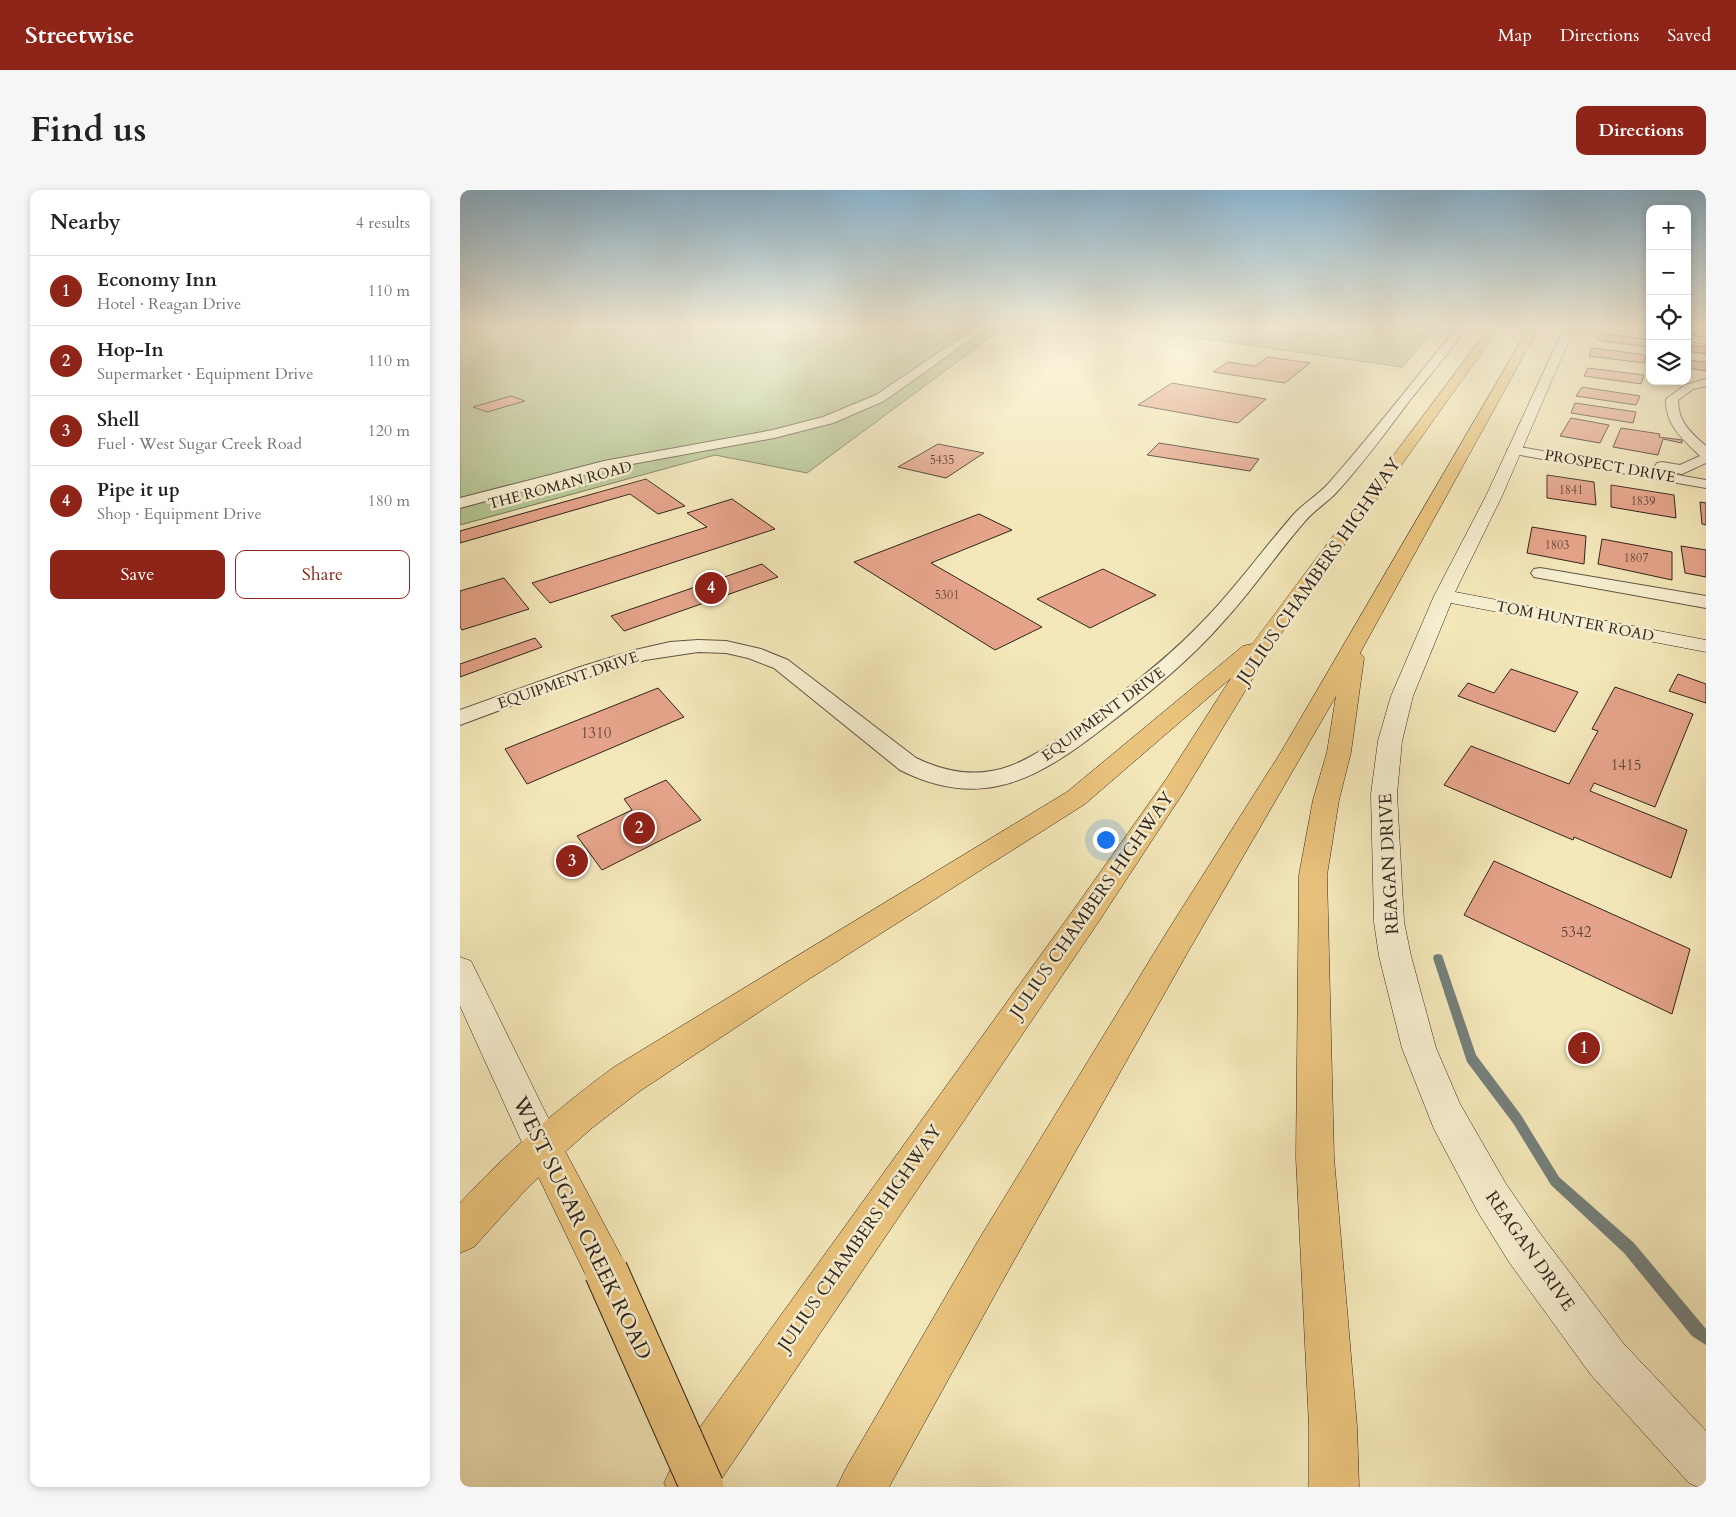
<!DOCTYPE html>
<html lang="en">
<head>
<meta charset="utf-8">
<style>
  :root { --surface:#fff; --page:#f6f6f6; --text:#222; --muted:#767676; --line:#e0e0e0; --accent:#8f2418 }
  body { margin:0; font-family:Cardo,serif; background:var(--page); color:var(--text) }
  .controls { position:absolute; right:15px; top:15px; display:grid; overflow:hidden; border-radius:10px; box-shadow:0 2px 8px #0003 }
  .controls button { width:45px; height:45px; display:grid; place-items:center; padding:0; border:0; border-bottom:1px solid var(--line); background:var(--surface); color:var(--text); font:25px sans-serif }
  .you { position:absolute; left:645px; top:649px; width:18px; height:18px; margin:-12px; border:4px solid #fff; border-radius:50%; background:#1a73e8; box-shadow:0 0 0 8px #1a73e833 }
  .badge { display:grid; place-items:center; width:32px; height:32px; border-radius:50%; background:var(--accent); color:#fff; font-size:16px; font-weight:700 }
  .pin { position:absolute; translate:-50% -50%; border:2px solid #fff; box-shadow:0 1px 5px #0006 }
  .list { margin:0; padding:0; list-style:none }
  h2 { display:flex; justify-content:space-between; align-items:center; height:65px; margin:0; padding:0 20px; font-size:21px }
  h2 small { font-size:16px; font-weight:400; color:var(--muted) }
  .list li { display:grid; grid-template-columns:32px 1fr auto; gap:15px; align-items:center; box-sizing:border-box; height:70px; padding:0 20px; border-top:1px solid var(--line) }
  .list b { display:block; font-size:19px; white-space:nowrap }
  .list p { margin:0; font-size:16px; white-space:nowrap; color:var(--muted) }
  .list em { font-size:16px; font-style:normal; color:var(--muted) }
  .actions { display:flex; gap:10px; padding:15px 20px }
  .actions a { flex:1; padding:11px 0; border:1px solid var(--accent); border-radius:10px; text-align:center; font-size:18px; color:var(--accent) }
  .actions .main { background:var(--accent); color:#fff }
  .icon { flex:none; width:28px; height:28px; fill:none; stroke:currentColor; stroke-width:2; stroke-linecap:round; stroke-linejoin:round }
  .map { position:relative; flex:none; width:1246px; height:1297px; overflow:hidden; border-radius:10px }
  header { display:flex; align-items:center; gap:30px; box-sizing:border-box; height:70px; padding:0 25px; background:var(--accent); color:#fff }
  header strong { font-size:24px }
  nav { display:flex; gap:28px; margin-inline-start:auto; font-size:18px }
  .intro { display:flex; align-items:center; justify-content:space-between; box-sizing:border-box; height:120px; padding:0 30px }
  h1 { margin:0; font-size:35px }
  .button { padding:12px 22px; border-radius:10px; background:var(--accent); color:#fff; font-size:18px; font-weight:700 }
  main { display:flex; gap:30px; padding:0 30px }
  aside { flex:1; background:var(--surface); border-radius:10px; box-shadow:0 2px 8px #0003 }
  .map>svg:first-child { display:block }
  .green { fill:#b5c794; stroke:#737659 }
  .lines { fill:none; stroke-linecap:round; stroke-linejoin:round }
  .stream { fill:#74807c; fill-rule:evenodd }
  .building { fill:#e5a48a; stroke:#31241e }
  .street-casing { stroke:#625545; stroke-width:2 }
  .secondary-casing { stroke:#31241e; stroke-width:1 }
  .primary-casing { stroke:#31241e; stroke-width:1 }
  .highway-casing { stroke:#31241e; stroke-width:1 }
  .street { fill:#f8f0d2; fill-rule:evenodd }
  .secondary { fill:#f8f0d2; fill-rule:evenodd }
  .primary { fill:#eac47d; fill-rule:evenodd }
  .highway { fill:#eac47d; fill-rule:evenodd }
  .primary-bridge-casing { stroke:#31241e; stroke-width:45; stroke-linecap:butt }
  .primary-bridge { stroke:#eac47d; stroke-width:43 }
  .labels { text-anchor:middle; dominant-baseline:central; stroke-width:5; stroke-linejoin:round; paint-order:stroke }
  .far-number-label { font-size:12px; fill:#5e4439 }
  .far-street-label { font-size:15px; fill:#31241e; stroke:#f8f0d2 }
  .number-label { font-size:15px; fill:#5e4439 }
  .street-label { font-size:18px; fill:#31241e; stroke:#f8f0d2 }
  .near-street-label { font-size:21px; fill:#31241e; stroke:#f8f0d2 }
</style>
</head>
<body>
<header>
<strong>Streetwise</strong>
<nav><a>Map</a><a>Directions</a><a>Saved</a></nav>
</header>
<div class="intro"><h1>Find us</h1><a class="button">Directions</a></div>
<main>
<aside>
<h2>Nearby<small>4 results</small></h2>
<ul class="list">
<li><span class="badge">1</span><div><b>Economy Inn</b><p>Hotel · Reagan Drive</p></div><em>110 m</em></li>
<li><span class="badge">2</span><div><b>Hop-In</b><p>Supermarket · Equipment Drive</p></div><em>110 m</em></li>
<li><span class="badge">3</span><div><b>Shell</b><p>Fuel · West Sugar Creek Road</p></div><em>120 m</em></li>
<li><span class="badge">4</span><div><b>Pipe it up</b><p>Shop · Equipment Drive</p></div><em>180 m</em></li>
</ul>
<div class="actions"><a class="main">Save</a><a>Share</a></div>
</aside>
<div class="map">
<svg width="1246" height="1297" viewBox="0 0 1246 1297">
  <rect width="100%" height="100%" fill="#f4e8ba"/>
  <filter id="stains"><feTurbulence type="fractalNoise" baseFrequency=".004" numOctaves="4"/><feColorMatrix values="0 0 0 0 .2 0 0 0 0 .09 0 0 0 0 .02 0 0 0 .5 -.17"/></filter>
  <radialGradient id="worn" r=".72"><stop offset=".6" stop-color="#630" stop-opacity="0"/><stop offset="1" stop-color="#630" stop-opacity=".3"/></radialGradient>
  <g class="green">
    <polygon points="0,134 548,134 347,283 255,265 0,335"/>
    <polygon points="643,134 979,134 942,177"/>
  </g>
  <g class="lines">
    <polygon class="stream" points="978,764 982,765 983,768 1016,865 1061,925 1099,987 1174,1053 1246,1139 1246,1155 1232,1146 1164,1063 1091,995 1053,933 1007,872 973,768 974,765"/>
  </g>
  <g class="building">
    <polygon points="1227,134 1238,135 1235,145 1227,144"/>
    <polygon points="1140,143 1190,150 1187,157 1137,150"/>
    <polygon points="1227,155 1246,157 1246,164 1227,161"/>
    <polygon points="1132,158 1186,165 1184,173 1129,166"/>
    <polygon points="808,167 850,173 825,193 753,182 768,172 795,176"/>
    <polygon points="1227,170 1246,172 1246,181 1227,178"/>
    <polygon points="1128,178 1184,185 1181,194 1124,186"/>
    <polygon points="712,193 806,209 778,233 678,215"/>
    <polygon points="1122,197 1180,206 1176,215 1116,206"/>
    <polygon points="51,206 65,211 27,222 13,217"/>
    <polygon points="1115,213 1176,222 1173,233 1111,223"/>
    <polygon points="1111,228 1149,235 1140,253 1100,246"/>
    <polygon points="1161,238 1200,244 1199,247 1222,250 1222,253 1203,249 1198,265 1153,257"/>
    <polygon points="699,253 799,269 790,281 687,265"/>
    <polygon points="478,254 524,263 486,288 438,277"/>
    <polygon points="1087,285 1134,292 1136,315 1087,308"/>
    <polygon points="186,289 225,316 198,324 170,304 0,353 0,341"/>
    <polygon points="1151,295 1214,305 1216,328 1151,317"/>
    <polygon points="272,309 315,339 90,413 72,393 247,337 227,323"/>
    <polygon points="1240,312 1246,313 1246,335 1242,334"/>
    <polygon points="519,324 552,340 471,373 582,437 535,460 394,372"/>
    <polygon points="1072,337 1126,346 1124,374 1067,363"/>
    <polygon points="1142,349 1212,362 1212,390 1138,374"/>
    <polygon points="1221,356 1246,360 1246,387 1225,383"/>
    <polygon points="302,374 318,387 164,441 151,426"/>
    <polygon points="643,379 696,405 630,438 577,409"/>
    <polygon points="44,388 69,419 2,440 0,437 0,401"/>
    <polygon points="75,448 82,457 0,487 0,474"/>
    <polygon points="1051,479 1118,502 1095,542 998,506 1008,493 1034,503"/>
    <polygon points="1218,484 1246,494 1246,513 1209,501"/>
    <polygon points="1155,497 1233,524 1195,617 1134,593 1130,601 1227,640 1211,688 1114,647 1113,650 984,595 1011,556 1109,594 1138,541 1132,539"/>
    <polygon points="198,498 224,527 67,594 45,559"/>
    <polygon points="206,590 241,630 142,680 117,646 172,620 164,609"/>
    <polygon points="1034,671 1230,759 1212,824 1004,725"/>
  </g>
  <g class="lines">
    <g class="street-casing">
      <g id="street">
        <polygon points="521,134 532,134 424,211 373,233 314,248 145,279 0,318 0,308 144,271 313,240 363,227 416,205"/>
        <path d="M1000,134H1010C991,160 970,185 950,210C926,242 902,275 875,304C866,313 855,320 846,330C817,363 793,400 763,432C730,470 690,502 650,533C582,586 525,623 440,580L314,478L288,468L266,463L238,462L185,470L134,485L0,535V520L120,477L175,460L210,452L238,450L266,451L301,459L328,470L456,568C483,581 511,587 541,579C570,571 597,550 622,532C667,500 711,466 749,425C779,393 805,357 834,324C844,313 858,305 868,294C914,242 956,187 1000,134Z"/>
        <path d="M1147,134L1179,136L1184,139C1177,144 1152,141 1145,136Z"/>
        <polygon points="1227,145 1246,148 1246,154 1227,151"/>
        <path d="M1246,189V196L1233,199L1218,210C1218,232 1231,243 1246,256V273L1222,284L1197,279L1195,276L1197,273L1202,272L1220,275L1240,266C1223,249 1205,235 1206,209L1225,195Z"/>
        <polygon points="1054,256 1246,290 1246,298 1049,263 1047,260"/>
        <polygon points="1080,378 1246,406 1246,418 1074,387 1071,383 1074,379"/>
      </g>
    </g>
    <g class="secondary-casing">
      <g id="secondary">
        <polygon points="1106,134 1116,134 1042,306 995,402 1246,450 1246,462 991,413 953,506 942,551 937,604 944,732 951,766 976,858 1000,914 1046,994 1079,1042 1163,1153 1246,1241 1246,1297 1238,1297 1229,1293 1131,1185 1049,1072 1018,1022 974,939 942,858 919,766 914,732 911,604 918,551 931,506 974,406 1026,306"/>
        <polygon points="0,767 11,771 96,944 102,957 96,970 83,976 70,970 0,816"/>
      </g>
    </g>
    <g class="primary-casing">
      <polygon id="primary" points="83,938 96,944 161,1066 167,1081 161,1096 146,1102 131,1096 64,957 70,944"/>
    </g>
    <g class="highway-casing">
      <g id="highway">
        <path d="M1032,134H1042L813,455L725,600L639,731L256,1297H206L204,1293L212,1276L617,715L707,588L771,488L625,614L346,791L180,901L132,938L96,970L61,1005L14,1057L0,1063V1013C47,962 98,918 154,877L607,602L783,456L792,454Z"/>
        <polygon points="1071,134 1081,134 900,463 904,468 891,562 879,610 867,685 874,968 897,1236 899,1297 849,1297 849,1236 836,968 839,685 853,610 867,562 876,506 729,760 548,1081 429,1297 377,1297 385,1280 518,1051 707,742 821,562"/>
      </g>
    </g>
    <use href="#street" class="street"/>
    <use href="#secondary" class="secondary"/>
    <use href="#primary" class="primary"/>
    <use href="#highway" class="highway"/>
    <g class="primary-bridge-casing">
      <polyline id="primary-bridge" points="146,1081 242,1297"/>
    </g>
    <use href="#primary-bridge" class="primary-bridge"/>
  </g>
  <linearGradient id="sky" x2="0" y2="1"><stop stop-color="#8bb8d6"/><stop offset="0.43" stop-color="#faf5e0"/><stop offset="1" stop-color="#faf5e0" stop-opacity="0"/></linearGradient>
  <rect width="1246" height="315" fill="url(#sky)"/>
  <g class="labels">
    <g class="far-number-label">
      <text x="482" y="270">5435</text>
      <text x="1111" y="300">1841</text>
      <text x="1183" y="311">1839</text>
      <text x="1097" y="355">1803</text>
      <text x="1176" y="368">1807</text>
      <text x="487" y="405">5301</text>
    </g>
    <g class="far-street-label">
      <text transform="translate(1150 276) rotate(10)">PROSPECT DRIVE</text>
      <text transform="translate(100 295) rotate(-15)">THE ROMAN ROAD</text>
      <text transform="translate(1115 431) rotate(11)">TOM HUNTER ROAD</text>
      <text transform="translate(108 490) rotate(-19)">EQUIPMENT DRIVE</text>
      <text transform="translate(643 524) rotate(-36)">EQUIPMENT DRIVE</text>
    </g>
    <g class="number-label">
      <text x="136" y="543">1310</text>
      <text x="1166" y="575">1415</text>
      <text x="1116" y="742">5342</text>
    </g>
    <g class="street-label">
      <text transform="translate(859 381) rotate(-55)">JULIUS CHAMBERS HIGHWAY</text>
      <text transform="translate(929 674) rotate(-93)">REAGAN DRIVE</text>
      <text transform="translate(632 715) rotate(-55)">JULIUS CHAMBERS HIGHWAY</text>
      <text transform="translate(400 1048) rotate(-55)">JULIUS CHAMBERS HIGHWAY</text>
      <text transform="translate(1070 1061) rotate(55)">REAGAN DRIVE</text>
    </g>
    <g class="near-street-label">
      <text transform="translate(122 1038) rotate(64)">WEST SUGAR CREEK ROAD</text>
    </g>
  </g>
  <rect width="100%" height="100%" filter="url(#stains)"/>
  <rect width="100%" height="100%" fill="url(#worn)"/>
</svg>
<div class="controls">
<button>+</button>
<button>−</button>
<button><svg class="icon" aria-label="locate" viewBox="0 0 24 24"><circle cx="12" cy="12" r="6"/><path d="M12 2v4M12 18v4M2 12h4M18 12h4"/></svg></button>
<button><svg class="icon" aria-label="layers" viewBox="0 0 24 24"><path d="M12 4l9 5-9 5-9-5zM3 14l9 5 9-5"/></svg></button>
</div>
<div class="you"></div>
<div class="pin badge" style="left:1124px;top:858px">1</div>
<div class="pin badge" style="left:179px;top:638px">2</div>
<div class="pin badge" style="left:112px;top:671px">3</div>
<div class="pin badge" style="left:251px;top:398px">4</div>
</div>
</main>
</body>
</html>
